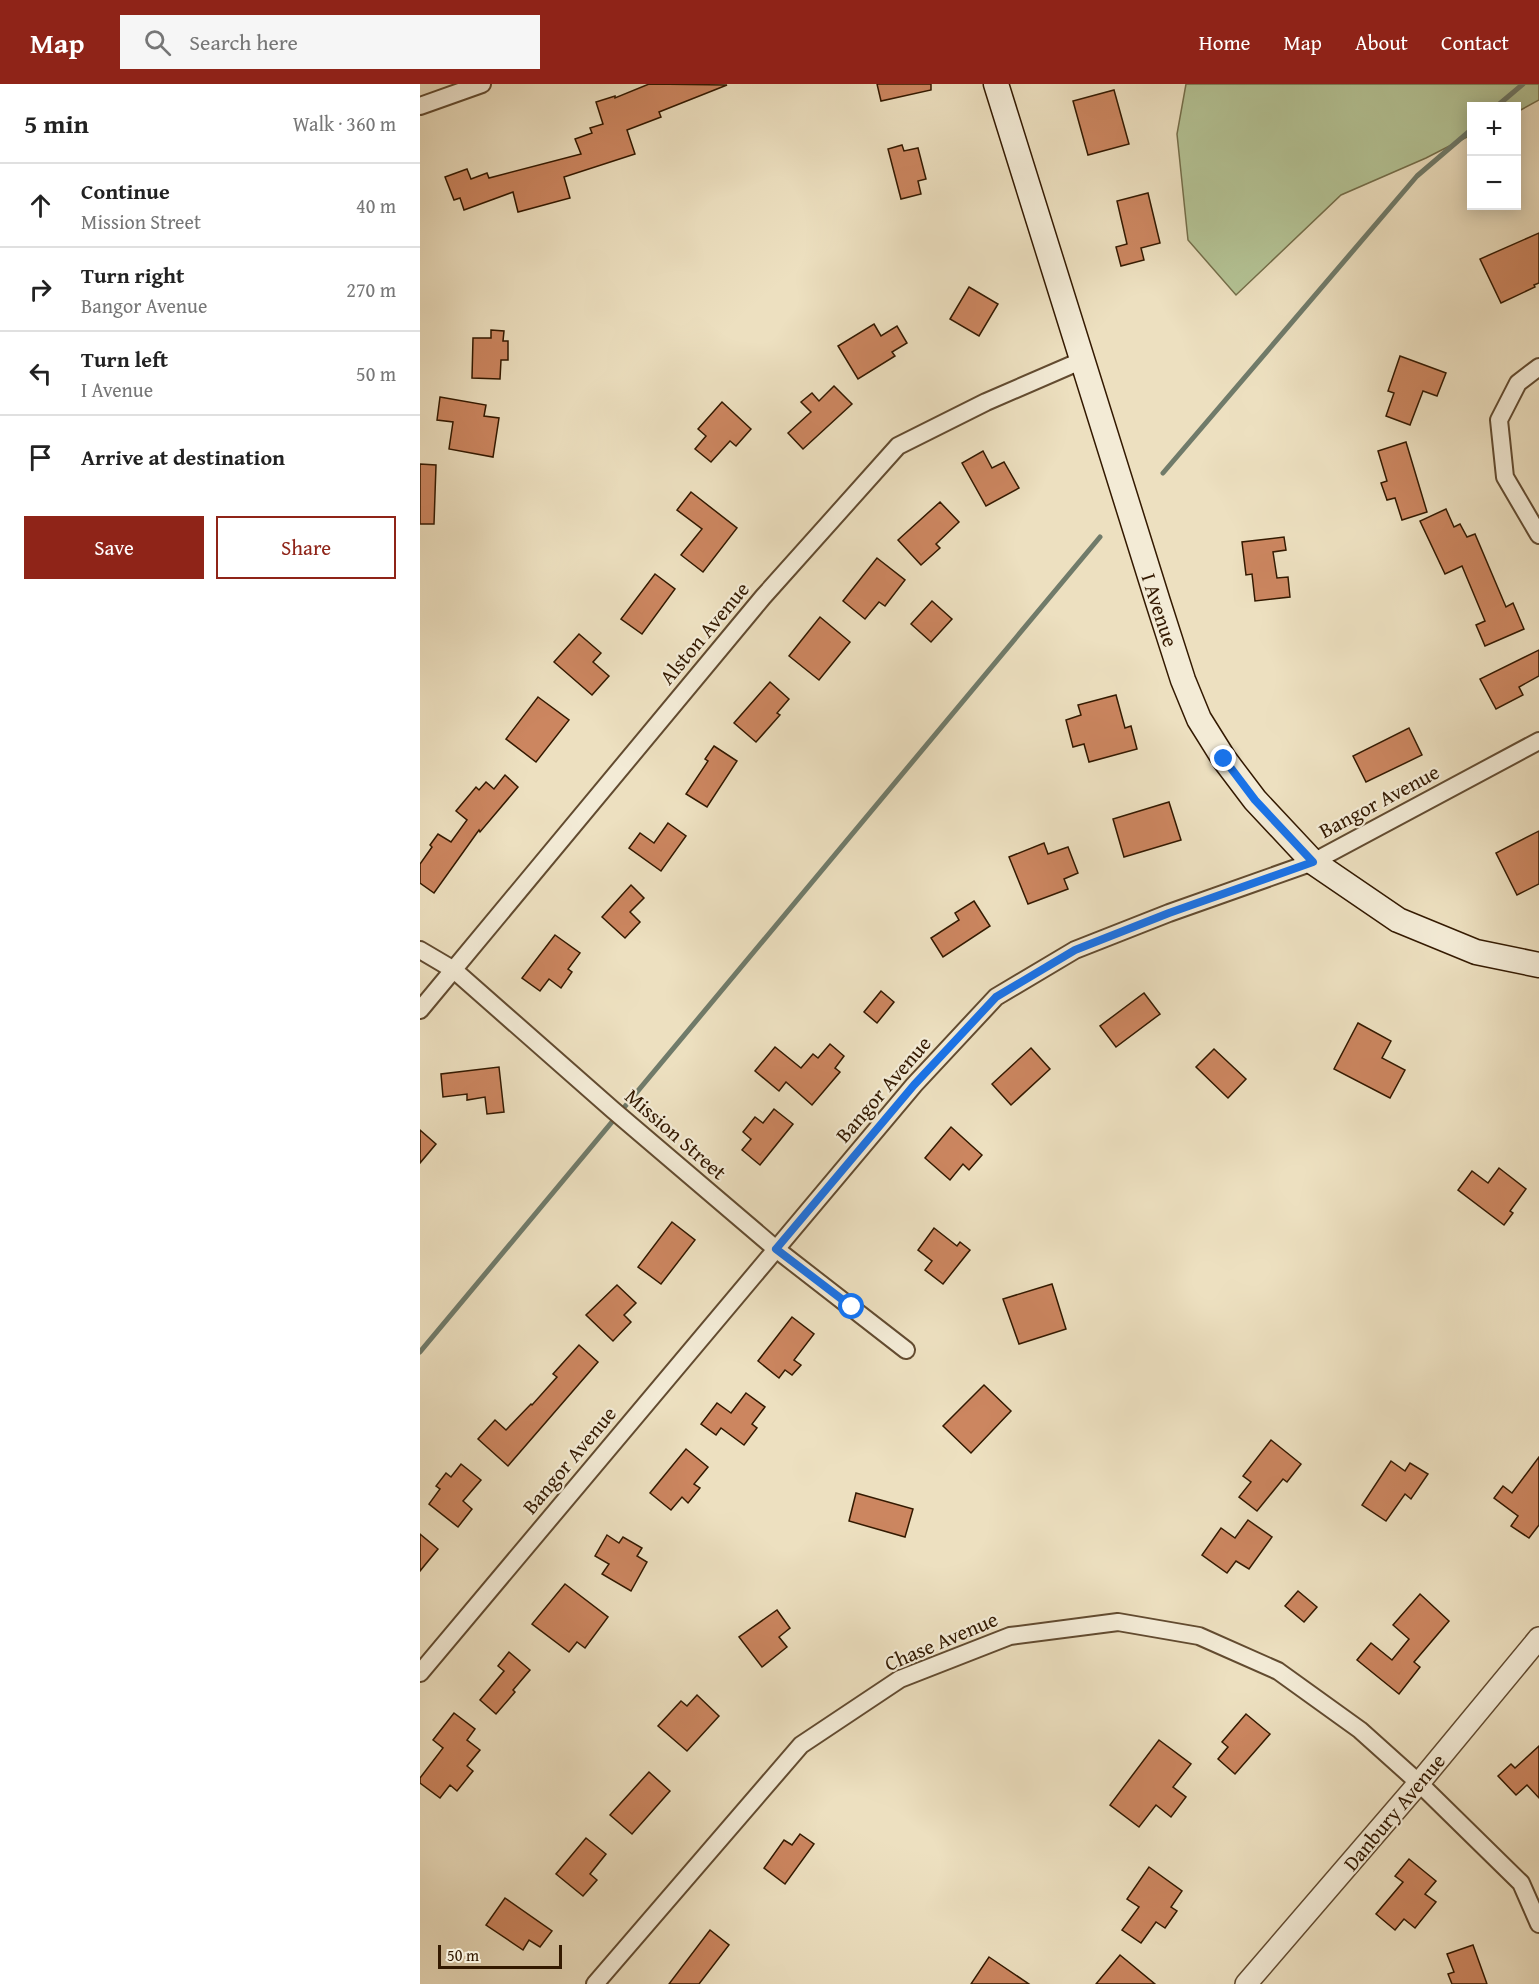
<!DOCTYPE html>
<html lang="en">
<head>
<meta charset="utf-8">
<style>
  :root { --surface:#fff; --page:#f6f6f6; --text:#222; --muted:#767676; --line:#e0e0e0; --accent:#8f2418 }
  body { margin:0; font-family:"Gentium Book Plus",serif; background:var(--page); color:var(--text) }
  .controls { position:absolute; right:18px; top:18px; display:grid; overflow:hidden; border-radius:0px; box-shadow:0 3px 15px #0003 }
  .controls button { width:54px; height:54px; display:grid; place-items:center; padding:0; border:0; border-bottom:2px solid var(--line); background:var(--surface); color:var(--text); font:30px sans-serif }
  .scale { position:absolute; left:18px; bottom:15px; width:124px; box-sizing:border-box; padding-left:6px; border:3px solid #331900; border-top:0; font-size:16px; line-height:21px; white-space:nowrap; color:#331900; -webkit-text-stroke:4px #f3ebd6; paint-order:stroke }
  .stop { position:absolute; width:18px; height:18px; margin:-14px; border:4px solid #1a73e8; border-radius:50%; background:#fff }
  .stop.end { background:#1a73e8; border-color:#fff; box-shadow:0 2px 6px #0008 }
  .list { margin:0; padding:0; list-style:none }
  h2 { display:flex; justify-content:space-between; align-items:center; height:78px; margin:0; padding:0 24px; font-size:26px }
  h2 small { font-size:20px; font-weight:400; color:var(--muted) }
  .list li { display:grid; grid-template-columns:39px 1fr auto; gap:18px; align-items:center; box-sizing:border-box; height:84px; padding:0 24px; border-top:2px solid var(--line) }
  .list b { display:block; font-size:22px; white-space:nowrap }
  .list p { margin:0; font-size:20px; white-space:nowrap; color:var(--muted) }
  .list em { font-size:20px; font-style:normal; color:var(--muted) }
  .actions { display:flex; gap:12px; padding:18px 24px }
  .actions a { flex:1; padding:14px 0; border:2px solid var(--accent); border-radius:0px; text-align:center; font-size:21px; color:var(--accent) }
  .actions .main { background:var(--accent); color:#fff }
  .icon { flex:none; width:33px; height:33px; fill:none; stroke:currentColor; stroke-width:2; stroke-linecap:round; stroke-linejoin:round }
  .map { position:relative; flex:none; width:1119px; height:1900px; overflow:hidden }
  header { display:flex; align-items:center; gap:36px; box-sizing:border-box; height:84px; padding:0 30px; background:var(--accent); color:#fff }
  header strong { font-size:28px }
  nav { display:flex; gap:33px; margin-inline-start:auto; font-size:21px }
  .search { width:420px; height:54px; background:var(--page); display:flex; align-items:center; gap:15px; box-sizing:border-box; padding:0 21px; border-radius:0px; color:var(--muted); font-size:22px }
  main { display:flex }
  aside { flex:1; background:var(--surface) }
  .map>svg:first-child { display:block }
  .green { fill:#b4c395; stroke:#746e4a; stroke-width:1.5 }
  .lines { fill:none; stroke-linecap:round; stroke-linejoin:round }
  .stream { stroke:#707b6a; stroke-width:5 }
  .building { fill:#cc8660; stroke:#331900; stroke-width:1.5 }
  .minor-casing { stroke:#624b30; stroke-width:20 }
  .tertiary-casing { stroke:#624b30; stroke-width:24 }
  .secondary-casing { stroke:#331900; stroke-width:27 }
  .minor { stroke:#f3ebd6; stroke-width:16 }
  .tertiary { stroke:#f3ebd6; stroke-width:21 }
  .secondary { stroke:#f3ebd6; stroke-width:24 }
  .route { stroke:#1a73e8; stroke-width:8 }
  .labels { text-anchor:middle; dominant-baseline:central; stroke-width:4.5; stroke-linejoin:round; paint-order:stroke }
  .street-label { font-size:21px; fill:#331900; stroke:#f3ebd6 }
</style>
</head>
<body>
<header>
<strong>Map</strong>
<div class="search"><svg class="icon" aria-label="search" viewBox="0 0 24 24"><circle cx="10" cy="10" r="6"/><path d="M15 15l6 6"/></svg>Search here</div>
<nav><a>Home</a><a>Map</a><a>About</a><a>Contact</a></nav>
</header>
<main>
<aside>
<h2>5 min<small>Walk · 360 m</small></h2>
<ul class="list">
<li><svg class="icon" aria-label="ahead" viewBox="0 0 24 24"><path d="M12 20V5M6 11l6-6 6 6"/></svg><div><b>Continue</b><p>Mission Street</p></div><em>40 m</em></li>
<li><svg class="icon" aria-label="right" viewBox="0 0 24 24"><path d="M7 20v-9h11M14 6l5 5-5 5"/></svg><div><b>Turn right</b><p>Bangor Avenue</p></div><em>270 m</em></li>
<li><svg class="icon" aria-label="left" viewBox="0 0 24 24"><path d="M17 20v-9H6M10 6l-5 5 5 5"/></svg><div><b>Turn left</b><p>I Avenue</p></div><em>50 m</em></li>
<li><svg class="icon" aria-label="arrive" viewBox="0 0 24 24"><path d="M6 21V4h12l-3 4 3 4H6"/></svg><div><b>Arrive at destination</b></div></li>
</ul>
<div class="actions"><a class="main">Save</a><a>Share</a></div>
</aside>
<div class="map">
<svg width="1119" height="1900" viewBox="0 0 1119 1900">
  <rect width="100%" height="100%" fill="#ede0c0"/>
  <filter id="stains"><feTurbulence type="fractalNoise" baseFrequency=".00333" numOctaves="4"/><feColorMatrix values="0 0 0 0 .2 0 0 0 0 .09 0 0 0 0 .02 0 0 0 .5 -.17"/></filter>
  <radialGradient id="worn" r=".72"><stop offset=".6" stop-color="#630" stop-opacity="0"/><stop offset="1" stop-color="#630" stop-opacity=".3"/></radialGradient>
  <polygon class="green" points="766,0 1119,0 1119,16 1097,28 1096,22 1052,22 1051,51 1006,74 921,111 816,211 768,156 757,50"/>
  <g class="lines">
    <g class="stream">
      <polyline points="1077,22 1103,0"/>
      <polyline points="743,389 997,92 1052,45"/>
      <polyline points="0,1268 680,453"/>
    </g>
  </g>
  <g class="building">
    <polygon points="229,0 307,1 239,28 241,33 207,46 215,70 144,93 150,114 98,128 93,108 44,126 40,114 34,116 25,93 47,85 51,95 67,89 69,94 161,70 155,55 172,49 170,44 183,40 176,18 195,12 195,14"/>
    <polygon points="457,0 511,0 511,6 461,17"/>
    <polygon points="694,6 709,60 668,71 653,17"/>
    <polygon points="482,61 484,67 498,64 506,95 498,97 501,110 481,115 468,65"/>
    <polygon points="728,109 740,159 721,164 724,176 701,182 696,163 707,160 697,117"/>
    <polygon points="1119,149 1119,199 1114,201 1115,203 1081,219 1060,175"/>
    <polygon points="549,203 578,220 559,252 530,235"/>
    <polygon points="454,240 461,252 477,242 487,259 472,268 475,272 438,295 418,262"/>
    <polygon points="71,246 84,247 83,257 88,257 88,276 81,276 80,295 52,294 53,254 71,254"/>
    <polygon points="980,272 1026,289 1017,312 1003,307 990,341 966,332 974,309 968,307"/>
    <polygon points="414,302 432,320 383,365 368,349 391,328 381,318 392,309 399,317"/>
    <polygon points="20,313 66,321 64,332 79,334 73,373 29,365 33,338 17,336"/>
    <polygon points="302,318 331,345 316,362 310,357 291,378 275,365 286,352 278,345"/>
    <polygon points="986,358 1007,428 982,436 975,414 967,416 961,399 967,397 958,367"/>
    <polygon points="563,367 572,384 584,378 599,404 566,422 542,379"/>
    <polygon points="0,380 16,381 14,440 0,440"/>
    <polygon points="271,408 317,444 283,488 261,471 282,445 257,426"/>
    <polygon points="520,418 539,438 516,460 520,464 501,481 478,456"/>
    <polygon points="1026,425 1034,443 1040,440 1047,453 1055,450 1086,523 1093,519 1104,545 1065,562 1056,541 1065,537 1042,482 1025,490 1000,437"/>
    <polygon points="864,453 866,466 853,468 857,494 868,493 870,513 835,517 832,490 826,491 822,458"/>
    <polygon points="457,474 485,496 465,522 459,518 445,535 423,517"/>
    <polygon points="235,490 255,505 222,550 201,535"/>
    <polygon points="512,517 532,535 511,558 491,540"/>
    <polygon points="400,533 430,558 399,596 369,572"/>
    <polygon points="159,550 181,569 173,578 189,592 172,611 134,578"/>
    <polygon points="1119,566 1119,592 1099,603 1103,611 1076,625 1060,595"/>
    <polygon points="350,598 369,615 357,629 360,631 336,658 314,639"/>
    <polygon points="696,611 705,644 711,642 717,665 669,678 664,660 653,663 646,636 661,631 658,621"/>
    <polygon points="118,613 149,636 116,678 86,655"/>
    <polygon points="989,644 1002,671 946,698 933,672"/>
    <polygon points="294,662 317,677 287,723 266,710 288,677 285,675"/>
    <polygon points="85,691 98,703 60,748 59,746 14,809 0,799 0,780 12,763 10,761 18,750 31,758 47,736 36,727 56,703 59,706 66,698 74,705"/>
    <polygon points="749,718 761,756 704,773 693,735"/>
    <polygon points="248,739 266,752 241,787 209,764 220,749 234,759"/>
    <polygon points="1119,747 1119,800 1097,811 1076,769"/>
    <polygon points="624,759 628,770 648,763 658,789 644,795 648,805 608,820 589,773"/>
    <polygon points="211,801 224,814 210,828 220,838 205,854 182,833"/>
    <polygon points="554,817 570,842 523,873 511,854 539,836 535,829"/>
    <polygon points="135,851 160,869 148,885 152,888 141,904 129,895 120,907 102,894"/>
    <polygon points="461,907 474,918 457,939 444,928"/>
    <polygon points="724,909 740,930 696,963 680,942"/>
    <polygon points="938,939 971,957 962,974 985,986 970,1014 914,985"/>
    <polygon points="410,960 424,972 415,984 420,988 392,1021 366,998 359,1007 335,987 355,963 381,984 393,970 398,974"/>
    <polygon points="611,964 630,985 591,1021 572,1000"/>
    <polygon points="794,965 826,995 808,1014 776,983"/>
    <polygon points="79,983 84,1028 67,1030 65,1013 47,1016 47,1010 23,1013 21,990"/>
    <polygon points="354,1025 373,1040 340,1081 322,1066 331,1055 323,1048 335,1033 343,1039"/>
    <polygon points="531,1043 562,1071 549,1086 543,1080 530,1096 505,1074"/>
    <polygon points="0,1046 16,1060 0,1079"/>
    <polygon points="1079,1084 1106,1105 1090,1127 1093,1129 1084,1141 1038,1106 1052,1087 1068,1099"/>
    <polygon points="252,1138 275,1156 241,1200 218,1183"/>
    <polygon points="514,1144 537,1162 540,1158 550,1166 523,1200 505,1186 512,1177 498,1166"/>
    <polygon points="632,1200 646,1245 599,1260 583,1215"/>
    <polygon points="197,1201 216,1219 204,1231 211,1238 193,1257 166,1231"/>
    <polygon points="372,1233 394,1250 374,1276 381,1281 372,1291 365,1286 359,1294 338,1277"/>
    <polygon points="159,1261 178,1278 88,1382 58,1355 75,1336 86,1346 111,1320 112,1321 137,1293 133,1290"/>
    <polygon points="564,1301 591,1327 551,1369 523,1342"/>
    <polygon points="326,1309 345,1323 332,1340 337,1344 324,1361 301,1344 296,1351 281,1340 297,1319 311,1329"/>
    <polygon points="851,1356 881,1380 867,1398 863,1395 837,1427 819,1413 831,1398 823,1392"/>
    <polygon points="266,1365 288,1383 274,1400 280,1404 268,1419 262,1413 251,1426 230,1409"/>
    <polygon points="1119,1373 1119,1441 1109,1454 1091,1442 1098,1432 1074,1414 1083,1402 1092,1409"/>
    <polygon points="971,1377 985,1387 990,1379 1008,1390 991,1415 985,1410 966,1437 942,1421"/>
    <polygon points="41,1380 61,1396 43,1417 52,1425 38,1443 9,1420 20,1405 16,1402 26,1389 31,1393"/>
    <polygon points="436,1409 493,1425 485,1453 429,1437"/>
    <polygon points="828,1436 852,1453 829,1485 816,1477 807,1489 782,1471 801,1444 815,1454"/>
    <polygon points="0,1450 18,1465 0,1487"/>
    <polygon points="187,1451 199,1459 203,1453 222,1464 217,1472 227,1478 211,1507 182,1490 189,1480 175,1472"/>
    <polygon points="145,1500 188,1533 165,1564 157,1558 149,1568 112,1540"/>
    <polygon points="878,1507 897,1523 884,1538 865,1522"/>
    <polygon points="1000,1510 1029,1537 994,1578 1000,1583 979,1610 937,1576 951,1559 972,1576 989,1555 973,1541"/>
    <polygon points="357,1526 370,1544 359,1553 367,1563 342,1583 319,1553"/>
    <polygon points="89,1568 110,1586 93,1606 95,1608 76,1630 60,1616 84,1587 78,1582"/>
    <polygon points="277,1611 299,1632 267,1667 238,1642 261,1617 267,1622"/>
    <polygon points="34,1629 55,1645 47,1656 60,1666 47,1682 53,1687 37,1707 30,1701 20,1714 0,1699 0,1694 23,1664 13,1656"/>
    <polygon points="826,1630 850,1650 815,1690 798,1675 808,1663 802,1658"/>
    <polygon points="739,1656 771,1680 753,1703 766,1713 751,1733 736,1721 719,1743 690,1721"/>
    <polygon points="1119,1662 1119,1714 1107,1701 1096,1711 1078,1692 1091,1680 1095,1684"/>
    <polygon points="229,1688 250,1707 212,1750 190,1731"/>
    <polygon points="380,1750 394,1760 365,1800 344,1784 364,1756 372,1761"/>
    <polygon points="166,1754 186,1770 170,1790 177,1796 163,1812 136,1790"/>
    <polygon points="989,1775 1016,1797 1005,1810 1016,1818 995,1844 984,1835 975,1846 956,1830 983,1798 975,1792"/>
    <polygon points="729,1783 762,1807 751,1823 757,1827 745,1844 736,1838 721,1859 702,1846 719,1823 707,1815"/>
    <polygon points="85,1814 132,1847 120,1863 109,1856 103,1866 66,1841"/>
    <polygon points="290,1846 309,1861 279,1900 249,1900"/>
    <polygon points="1053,1861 1067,1900 1032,1900 1028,1890 1034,1888 1027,1870"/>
    <polygon points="700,1871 735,1900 676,1900"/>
    <polygon points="569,1873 609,1900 551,1900"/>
  </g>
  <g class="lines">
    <g class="minor-casing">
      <g id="minor">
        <polyline points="0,22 62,0"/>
        <polyline points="1119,283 1098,299 1079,336 1085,393 1119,451"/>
        <polyline points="0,866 34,886 193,1026 356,1165 486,1266"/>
        <polyline points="0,926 343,513 478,362 566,318 663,276"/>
        <polyline points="0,1589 494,1001 576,913 655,866 749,829 893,778 1119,657"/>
        <polyline points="175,1900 381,1661 480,1595 590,1552 698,1538 779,1552 858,1587 940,1646 999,1699 1101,1799 1119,1840"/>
      </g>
    </g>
    <g class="tertiary-casing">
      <polyline id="tertiary" points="826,1900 999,1699 1119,1554"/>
    </g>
    <g class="secondary-casing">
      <polyline id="secondary" points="576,0 738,518 763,596 779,635 804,675 835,716 893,778 978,836 1056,868 1119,881"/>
    </g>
    <use href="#minor" class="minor"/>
    <use href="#tertiary" class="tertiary"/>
    <use href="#secondary" class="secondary"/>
  </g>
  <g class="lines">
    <polyline class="route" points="432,1223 356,1165 494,1001 576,913 655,866 749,829 893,778 835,716 804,675"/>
  </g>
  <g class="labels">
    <g class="street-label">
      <text transform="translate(740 526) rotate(72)">I Avenue</text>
      <text transform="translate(284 549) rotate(-50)">Alston Avenue</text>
      <text transform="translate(959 717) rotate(-28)">Bangor Avenue</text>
      <text transform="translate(463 1005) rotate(-49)">Bangor Avenue</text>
      <text transform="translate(256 1050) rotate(41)">Mission Street</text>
      <text transform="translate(149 1376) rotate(-50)">Bangor Avenue</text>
      <text transform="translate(521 1557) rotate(-23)">Chase Avenue</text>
      <text transform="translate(974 1728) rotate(-50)">Danbury Avenue</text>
    </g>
  </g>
  <rect width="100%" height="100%" filter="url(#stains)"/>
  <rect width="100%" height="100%" fill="url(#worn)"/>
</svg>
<div class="controls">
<button>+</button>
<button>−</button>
</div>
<div class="scale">50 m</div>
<div class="stop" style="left:432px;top:1223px"></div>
<div class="stop end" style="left:804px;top:675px"></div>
</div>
</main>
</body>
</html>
